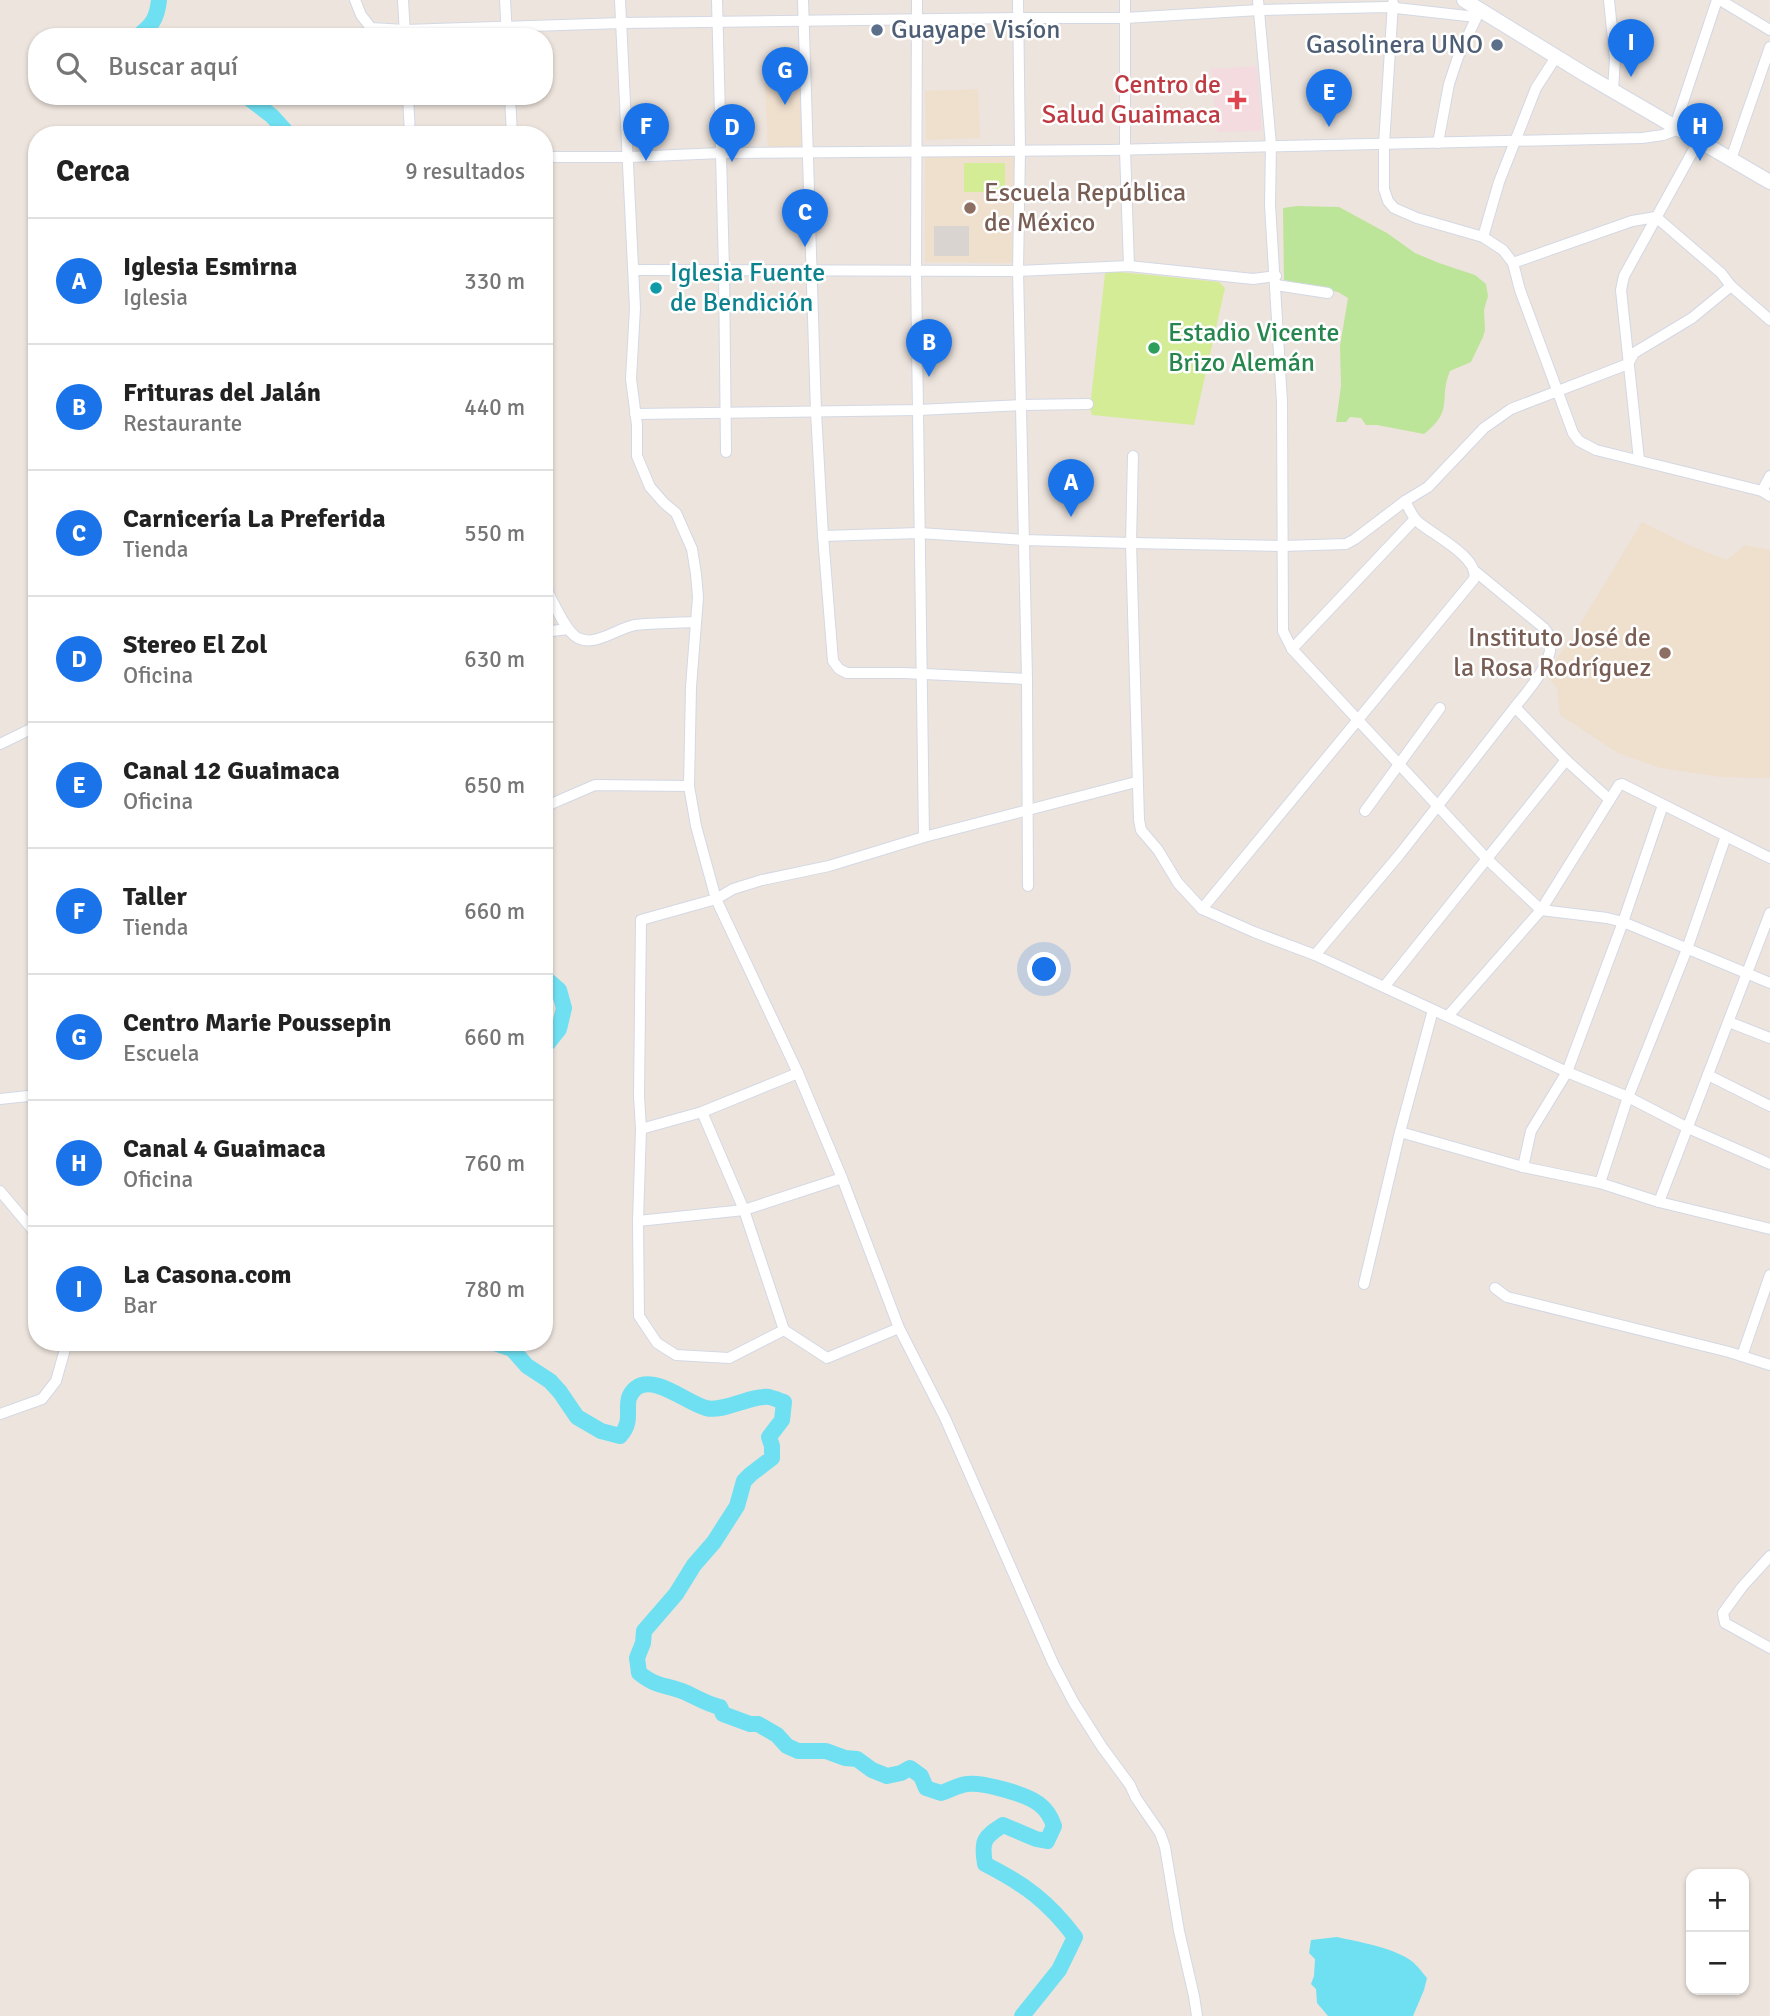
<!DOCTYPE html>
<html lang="es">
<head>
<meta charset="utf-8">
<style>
  :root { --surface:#fff; --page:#f6f6f6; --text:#222; --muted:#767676; --line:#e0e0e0; --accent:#1a73e8 }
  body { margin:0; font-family:Signika,sans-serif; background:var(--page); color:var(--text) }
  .controls { position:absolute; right:21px; bottom:21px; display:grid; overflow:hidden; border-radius:14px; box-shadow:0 2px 5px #0004 }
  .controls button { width:63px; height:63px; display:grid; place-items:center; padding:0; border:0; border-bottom:2px solid var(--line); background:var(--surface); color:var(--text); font:35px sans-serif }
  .you { position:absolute; left:1045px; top:970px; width:24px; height:24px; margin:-18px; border:5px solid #fff; border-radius:50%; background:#1a73e8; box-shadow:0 0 0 10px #1a73e833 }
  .badge { display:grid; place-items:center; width:46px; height:46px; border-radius:50%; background:var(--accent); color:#fff; font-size:23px; font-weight:700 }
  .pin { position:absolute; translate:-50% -58px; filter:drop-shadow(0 2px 4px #0008) }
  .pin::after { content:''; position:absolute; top:37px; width:24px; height:21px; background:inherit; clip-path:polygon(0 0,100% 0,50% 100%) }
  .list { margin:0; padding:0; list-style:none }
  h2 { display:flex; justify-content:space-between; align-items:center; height:91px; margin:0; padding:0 28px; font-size:30px }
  h2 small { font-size:23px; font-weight:400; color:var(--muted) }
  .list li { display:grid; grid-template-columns:46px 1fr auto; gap:21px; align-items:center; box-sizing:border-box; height:126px; padding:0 28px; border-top:2px solid var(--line) }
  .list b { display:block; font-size:26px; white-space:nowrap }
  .list p { margin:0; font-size:23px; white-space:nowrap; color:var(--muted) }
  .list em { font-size:23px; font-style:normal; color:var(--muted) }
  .icon { flex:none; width:38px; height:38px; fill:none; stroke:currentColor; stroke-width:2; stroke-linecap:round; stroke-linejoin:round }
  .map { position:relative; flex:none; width:1770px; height:2016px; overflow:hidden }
  .search { position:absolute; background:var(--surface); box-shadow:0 2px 5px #0004; left:28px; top:28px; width:525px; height:77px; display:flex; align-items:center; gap:18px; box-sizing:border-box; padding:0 24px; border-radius:28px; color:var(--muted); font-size:26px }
  .panel { position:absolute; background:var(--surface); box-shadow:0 2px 5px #0004; left:28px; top:126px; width:525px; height:1225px; border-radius:28px }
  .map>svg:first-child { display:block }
  .education { fill:#efdfcd }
  .medical { fill:#f4dbdf }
  .green { fill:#bde599 }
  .pitch { fill:#d3ec95 }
  .plaza { fill:#d9d4d0 }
  .water { fill:#6fe0f1 }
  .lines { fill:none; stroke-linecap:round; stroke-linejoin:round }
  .river { stroke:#6fe0f1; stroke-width:16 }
  .minor-casing { stroke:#d3d8e4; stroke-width:12 }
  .secondary-casing { stroke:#d3d8e4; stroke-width:16 }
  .minor { stroke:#fff; stroke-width:10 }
  .secondary { stroke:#fff; stroke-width:14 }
  .service-dot { fill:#5c6f8a; stroke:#fff; stroke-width:2.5 }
  .health-dot { fill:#e0444e; stroke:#fff; stroke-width:2.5 }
  .education-dot { fill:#8d6e63; stroke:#fff; stroke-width:2.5 }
  .culture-dot { fill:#0f9aa8; stroke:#fff; stroke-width:2.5 }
  .leisure-dot { fill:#2e9e5b; stroke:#fff; stroke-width:2.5 }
  .labels { text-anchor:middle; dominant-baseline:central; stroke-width:5; stroke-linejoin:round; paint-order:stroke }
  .service-label { font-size:26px; fill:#4e5e75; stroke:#fff; text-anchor:start }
  .health-label { font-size:26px; fill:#be3a42; stroke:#fff; text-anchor:end }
  .education-label { font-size:26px; fill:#785e54; stroke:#fff; text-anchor:start }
  .culture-label { font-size:26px; fill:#0d838f; stroke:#fff; text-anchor:start }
  .leisure-label { font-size:26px; fill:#27864d; stroke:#fff; text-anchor:start }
</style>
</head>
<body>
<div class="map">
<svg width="1770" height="2016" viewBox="0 0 1770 2016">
  <rect width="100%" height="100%" fill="#ede4dd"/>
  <g class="education">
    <polygon points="802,61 807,146 768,149 764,63"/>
    <polygon points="978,89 980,138 926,140 925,91"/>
    <polygon points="925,154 1016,155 1015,263 925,262"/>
    <polygon points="1642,522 1691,546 1727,560 1745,545 1770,550 1770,778 1721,777 1660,768 1618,753 1560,715 1557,688 1546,675 1576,631"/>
  </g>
  <polygon class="medical" points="1257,66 1262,131 1217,132 1211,69"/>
  <path class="green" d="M1297,206L1339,207L1387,233L1415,253L1439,263L1475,275L1486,284L1488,296L1484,310L1485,330L1483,337L1471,362L1450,371C1438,400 1455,410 1424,434L1377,425H1366L1361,418L1350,417L1346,422H1336L1341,386L1340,346L1348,298L1338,292L1284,280L1283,208Z"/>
  <g class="pitch">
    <rect x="964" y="163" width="41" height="29"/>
    <polygon points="1110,271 1219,282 1225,288 1194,425 1092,415 1090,408 1105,274"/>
  </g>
  <rect class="plaza" x="934" y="226" width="35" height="30"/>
  <path class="water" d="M1337,1937C1359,1942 1389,1947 1407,1958C1416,1963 1421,1971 1427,1978L1424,1990L1413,2016H1328L1317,2003L1316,1989L1311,1984L1314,1976L1315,1959L1309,1953L1311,1940Z"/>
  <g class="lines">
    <g class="river">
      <path d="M137,37C151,26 157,20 159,0"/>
      <polyline points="246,96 272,116 289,135"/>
      <polyline points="544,977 559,990 564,1008 559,1029 544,1048"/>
      <path d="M491,1342L512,1349L527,1366L550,1381L560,1392L577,1417L601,1431L620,1436C637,1418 619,1402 636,1388C654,1374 687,1403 706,1408C723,1413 750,1395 769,1397C774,1398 780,1401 784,1402L782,1420L769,1437L772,1446V1458L751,1474L744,1481L737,1506L714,1542L694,1565L676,1594L644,1631L643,1643L637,1658L639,1673C657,1687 662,1684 682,1691C695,1696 706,1704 720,1707L723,1714L750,1724H758L777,1735L787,1746L798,1751H826L845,1758L857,1759L872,1770L887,1776L901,1773L910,1768L921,1776L926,1788L941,1793C950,1790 958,1785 967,1784C983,1782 1026,1794 1039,1804C1047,1810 1051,1817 1054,1826L1047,1841L1036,1839L1003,1825C984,1837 981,1841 985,1864C1024,1884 1048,1901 1075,1937L1059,1970L1022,2016"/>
    </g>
    <g class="minor-casing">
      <g id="minor">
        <polyline points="355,0 361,15 371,28 405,30 622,23 1020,18 1125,18 1259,10 1387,7 1476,17"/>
        <polyline points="403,0 405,34"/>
        <polyline points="505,0 507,37"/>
        <polyline points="620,0 635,308 631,379 637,425 637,456 650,487 664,503 676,513 692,549 696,574 698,597 691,687 689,786 696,826 716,899 798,1073 842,1178 899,1328 945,1418 1053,1663 1074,1703 1102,1747 1130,1785 1136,1798 1160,1833 1165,1847 1179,1931 1194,1996 1197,2016"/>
        <polyline points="717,0 724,271 726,452"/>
        <polyline points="803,0 816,412 823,536 833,661 839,669 847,673 904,673 1027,679"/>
        <polyline points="917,0 916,270 924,837"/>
        <polyline points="1018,0 1020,150 1018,271 1027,679 1028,886"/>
        <polyline points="1125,0 1125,150 1129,266"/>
        <polyline points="1258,0 1271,145 1270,205 1282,402 1283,631 1292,649 1487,859 1541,910 1607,918 1623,922 1770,983"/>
        <polyline points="1609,0 1615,59 1613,90"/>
        <polyline points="1720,0 1770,30"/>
        <polyline points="1393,3 1384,144 1384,189 1388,201 1394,208 1417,218 1483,237 1503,250 1513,263 1520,290 1573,433 1579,441 1596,450 1762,491 1770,496"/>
        <polyline points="408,96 410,135"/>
        <polyline points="510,96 512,135"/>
        <polyline points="1438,143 1449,84 1458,57 1479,12"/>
        <polyline points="544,157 629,157 721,153 1109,150 1642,138 1663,135 1679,129 1677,120 1717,0"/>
        <polyline points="1731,159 1770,47"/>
        <polyline points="1483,237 1499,182 1536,88 1556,57"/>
        <polyline points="1513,263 1632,221 1656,217 1721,273 1731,286 1770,320"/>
        <polyline points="634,270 1018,271 1129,266 1253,279 1276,276"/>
        <polyline points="1276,285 1328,293"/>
        <polyline points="635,414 918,410 1021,405 1088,404"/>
        <polyline points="1133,456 1131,543 1139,820 1141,830 1158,850 1178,883 1202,909 1254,932 1315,955 1567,1072 1628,1097 1688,1128 1770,1164"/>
        <polyline points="1639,460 1621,290 1624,276 1699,140"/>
        <polyline points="1762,491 1770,476"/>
        <polyline points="823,536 919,533 1024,540 1131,543 1283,546 1346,544 1355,539 1405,501 1428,487 1484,428 1511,409 1628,364 1634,353 1692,318 1731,286"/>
        <path d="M1476,572L1544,628C1565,651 1530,688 1515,707"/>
        <path d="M544,584C551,597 565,632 578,638C595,647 618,628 635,625C654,623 675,623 695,622"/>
        <polyline points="544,632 568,629"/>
        <polyline points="1292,649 1415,519"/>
        <polyline points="0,744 37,726"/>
        <polyline points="544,807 595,785 689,786"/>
        <polyline points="1365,811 1440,708"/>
        <path d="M1202,909L1474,579C1480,557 1431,534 1417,521C1412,516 1409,508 1405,501"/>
        <polyline points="1315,955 1400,854 1515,707 1566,760 1610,800"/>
        <polyline points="1384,987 1566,760"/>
        <polyline points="1448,1016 1541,910 1619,785 1622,784 1770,858"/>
        <polyline points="1729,1022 1770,1038"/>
        <polyline points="1708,1075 1770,1106"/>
        <polyline points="0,1099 37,1095"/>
        <polyline points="702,1112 744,1210 784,1330 827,1358 899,1328"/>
        <polyline points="641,1129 702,1112 798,1073"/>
        <polyline points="1400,1132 1523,1167 1600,1183 1659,1202 1770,1229"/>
        <polyline points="1523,1167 1531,1131 1567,1072 1623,922 1663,805"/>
        <polyline points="1600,1183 1627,1100 1687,949 1726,836"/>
        <polyline points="0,1191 37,1235"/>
        <polyline points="1659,1202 1770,913"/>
        <polyline points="638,1221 744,1210 842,1178"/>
        <polyline points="1364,1284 1400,1132 1433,1010"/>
        <polyline points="1495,1288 1507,1297 1729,1352 1770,1365"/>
        <polyline points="784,1330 729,1358 676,1355 657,1343 639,1316 638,1221 641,1129 639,1096 641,920 716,899 733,889 762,880 829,866 924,837 1136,782"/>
        <polyline points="1742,1356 1770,1275"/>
        <polyline points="0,1414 42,1399 56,1381 67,1342"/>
        <polyline points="1770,1556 1742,1587 1723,1613 1725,1623 1770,1648"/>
      </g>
    </g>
    <g class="secondary-casing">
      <polyline id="secondary" points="1464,0 1586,75 1770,182"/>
    </g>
    <use href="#minor" class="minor"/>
    <use href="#secondary" class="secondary"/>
  </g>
  <g class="service-dot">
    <circle cx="877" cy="30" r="7"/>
    <circle cx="1497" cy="45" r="7"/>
  </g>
  <path class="health-dot" d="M1233.5 89.5h7v7h7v7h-7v7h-7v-7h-7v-7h7z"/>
  <g class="education-dot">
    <circle cx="970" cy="208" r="7"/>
    <circle cx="1665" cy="653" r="7"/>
  </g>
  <circle class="culture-dot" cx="656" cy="288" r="7"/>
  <circle class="leisure-dot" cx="1154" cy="348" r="7"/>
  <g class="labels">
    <g class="service-label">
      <text x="891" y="30">Guayape Visíon</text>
      <text x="1483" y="45" text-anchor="end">Gasolinera UNO</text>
    </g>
    <g class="health-label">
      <text x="1221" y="85">Centro de<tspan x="1221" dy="30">Salud Guaimaca</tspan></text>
    </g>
    <g class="education-label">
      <text x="984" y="193">Escuela República<tspan x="984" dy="30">de México</tspan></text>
      <text x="1651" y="638" text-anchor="end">Instituto José de<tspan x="1651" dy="30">la Rosa Rodríguez</tspan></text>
    </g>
    <g class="culture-label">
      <text x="670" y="273">Iglesia Fuente<tspan x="670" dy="30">de Bendición</tspan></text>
    </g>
    <g class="leisure-label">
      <text x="1168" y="333">Estadio Vicente<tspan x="1168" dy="30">Brizo Alemán</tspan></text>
    </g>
  </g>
</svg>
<div class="controls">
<button>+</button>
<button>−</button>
</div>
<div class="you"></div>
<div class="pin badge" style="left:1071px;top:517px">A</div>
<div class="pin badge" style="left:929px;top:377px">B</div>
<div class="pin badge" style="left:805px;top:247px">C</div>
<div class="pin badge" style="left:732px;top:162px">D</div>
<div class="pin badge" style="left:1329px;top:127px">E</div>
<div class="pin badge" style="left:646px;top:161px">F</div>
<div class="pin badge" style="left:785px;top:105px">G</div>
<div class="pin badge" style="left:1700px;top:161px">H</div>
<div class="pin badge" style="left:1631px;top:77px">I</div>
<div class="search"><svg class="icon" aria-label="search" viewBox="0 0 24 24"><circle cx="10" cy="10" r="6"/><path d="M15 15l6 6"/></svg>Buscar aquí</div>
<section class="panel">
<h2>Cerca<small>9 resultados</small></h2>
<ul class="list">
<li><span class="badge">A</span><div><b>Iglesia Esmirna</b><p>Iglesia</p></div><em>330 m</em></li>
<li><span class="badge">B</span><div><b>Frituras del Jalán</b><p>Restaurante</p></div><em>440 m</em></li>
<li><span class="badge">C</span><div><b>Carnicería La Preferida</b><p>Tienda</p></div><em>550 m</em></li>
<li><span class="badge">D</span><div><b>Stereo El Zol</b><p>Oficina</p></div><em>630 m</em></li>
<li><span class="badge">E</span><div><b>Canal 12 Guaimaca</b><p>Oficina</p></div><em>650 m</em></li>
<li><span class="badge">F</span><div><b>Taller</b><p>Tienda</p></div><em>660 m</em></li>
<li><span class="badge">G</span><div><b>Centro Marie Poussepin</b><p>Escuela</p></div><em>660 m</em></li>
<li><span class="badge">H</span><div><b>Canal 4 Guaimaca</b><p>Oficina</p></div><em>760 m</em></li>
<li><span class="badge">I</span><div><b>La Casona.com</b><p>Bar</p></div><em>780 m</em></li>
</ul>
</section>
</div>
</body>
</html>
